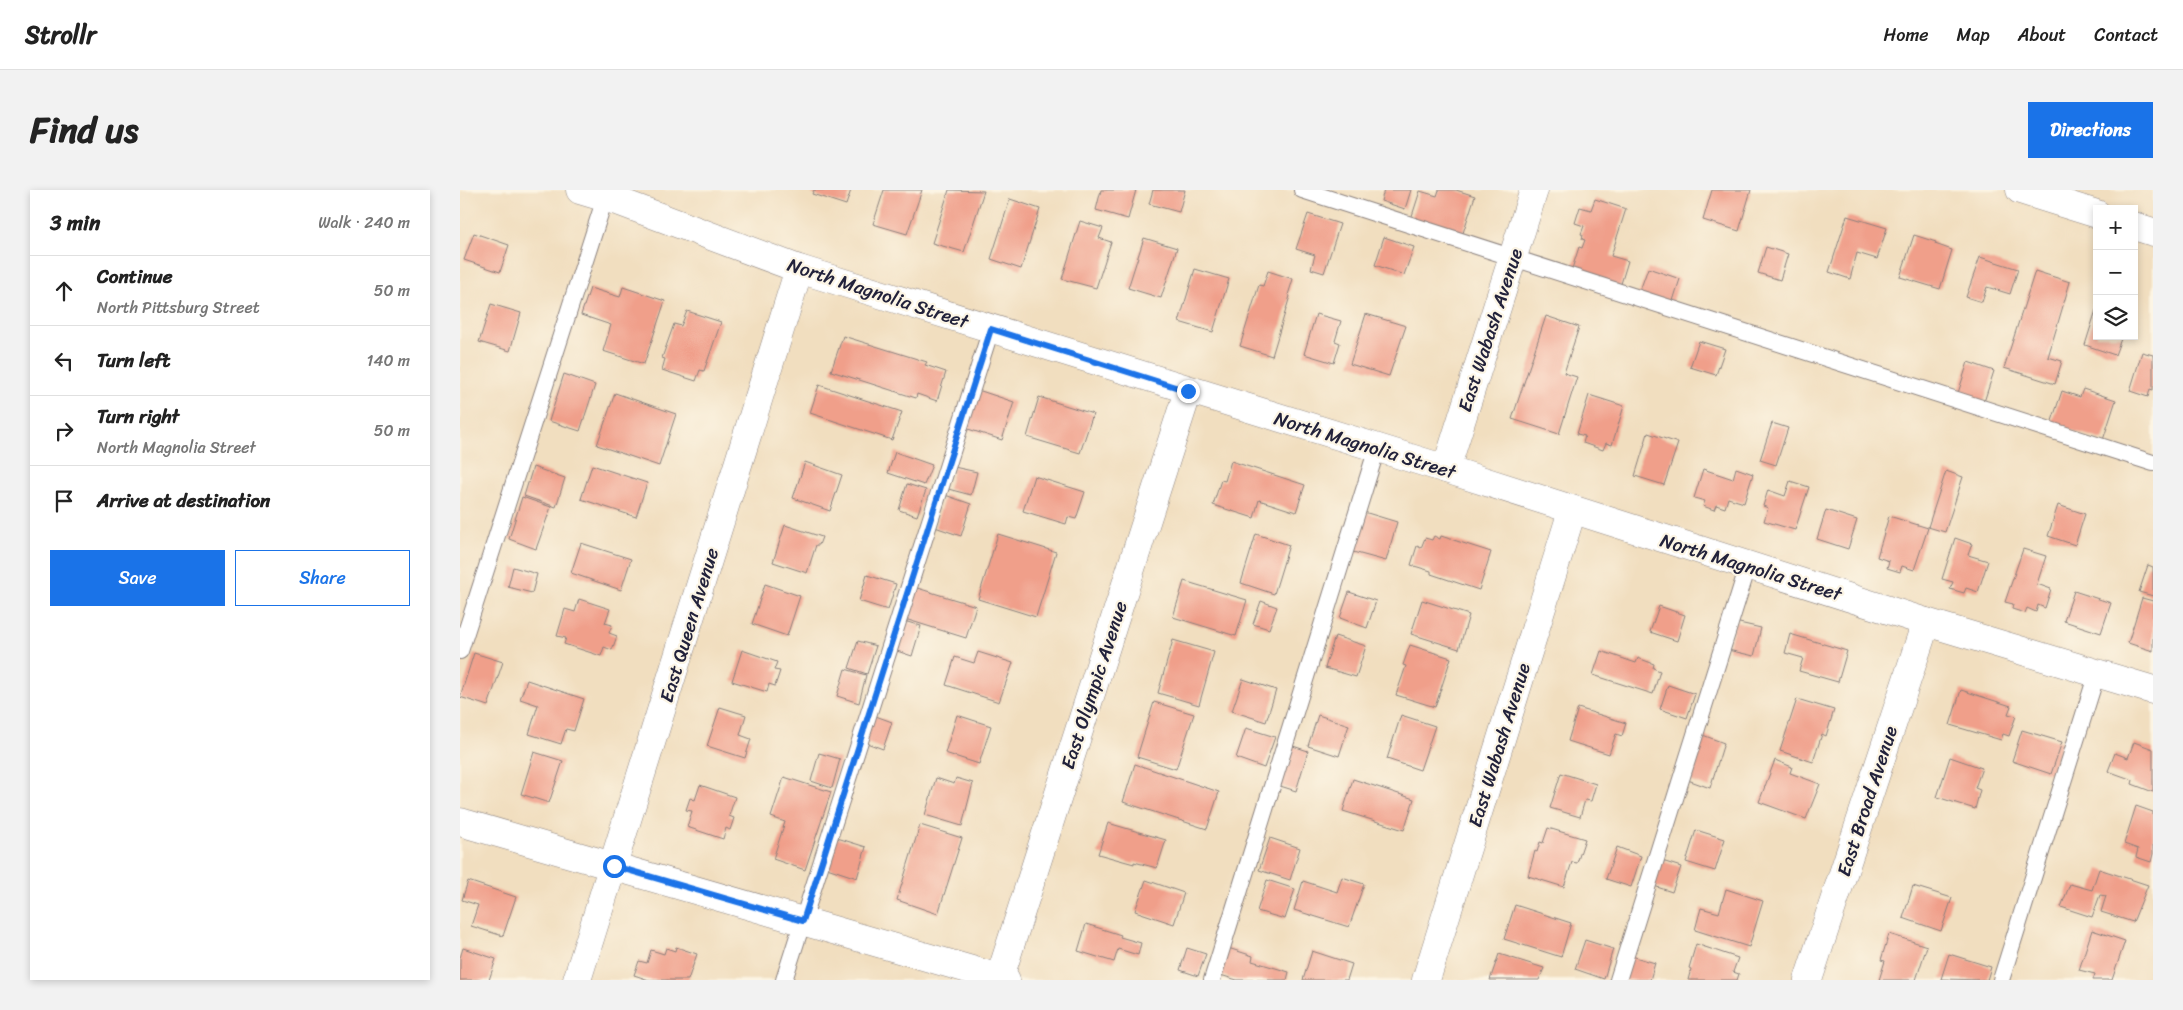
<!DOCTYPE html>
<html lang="en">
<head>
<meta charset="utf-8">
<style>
  :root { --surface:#fff; --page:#f2f2f2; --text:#222; --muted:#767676; --line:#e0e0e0; --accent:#1a73e8 }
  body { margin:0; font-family:Sriracha,sans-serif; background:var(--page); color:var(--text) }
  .controls { position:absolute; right:15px; top:15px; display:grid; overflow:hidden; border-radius:0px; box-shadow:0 2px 8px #0003 }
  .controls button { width:45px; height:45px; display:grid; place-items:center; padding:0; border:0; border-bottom:1px solid var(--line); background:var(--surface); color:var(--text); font:25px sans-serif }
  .stop { position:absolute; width:15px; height:15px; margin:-11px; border:4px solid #1a73e8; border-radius:50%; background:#fff }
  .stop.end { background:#1a73e8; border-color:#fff; box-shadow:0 1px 5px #0008 }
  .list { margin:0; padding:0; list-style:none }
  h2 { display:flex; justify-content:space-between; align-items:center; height:65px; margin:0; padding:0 20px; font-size:21px }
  h2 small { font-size:16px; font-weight:400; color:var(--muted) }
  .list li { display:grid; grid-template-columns:32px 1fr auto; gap:15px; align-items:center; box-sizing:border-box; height:70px; padding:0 20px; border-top:1px solid var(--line) }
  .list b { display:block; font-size:19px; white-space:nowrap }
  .list p { margin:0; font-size:16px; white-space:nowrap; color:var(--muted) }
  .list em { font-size:16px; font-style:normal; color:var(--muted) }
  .actions { display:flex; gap:10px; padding:15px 20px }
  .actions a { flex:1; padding:11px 0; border:1px solid var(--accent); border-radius:0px; text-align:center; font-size:18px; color:var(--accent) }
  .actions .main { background:var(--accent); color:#fff }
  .icon { flex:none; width:28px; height:28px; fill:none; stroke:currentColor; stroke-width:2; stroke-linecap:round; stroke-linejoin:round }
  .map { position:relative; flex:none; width:1693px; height:790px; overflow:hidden; border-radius:0px }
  header { display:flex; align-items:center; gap:30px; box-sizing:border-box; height:70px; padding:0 25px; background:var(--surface); border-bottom:1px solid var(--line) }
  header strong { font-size:24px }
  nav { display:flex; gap:28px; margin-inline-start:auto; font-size:18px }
  .intro { display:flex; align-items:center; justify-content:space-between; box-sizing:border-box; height:120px; padding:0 30px }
  h1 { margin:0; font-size:35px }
  .button { padding:12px 22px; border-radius:0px; background:var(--accent); color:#fff; font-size:18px; font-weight:700 }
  main { display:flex; gap:30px; padding:0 30px }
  aside { flex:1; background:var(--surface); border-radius:0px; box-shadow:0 2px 8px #0003 }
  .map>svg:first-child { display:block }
  .building { fill:#f09f8a }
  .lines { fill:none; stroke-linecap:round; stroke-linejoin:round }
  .lane-casing { stroke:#8a807d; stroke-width:18 }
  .street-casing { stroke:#8a807d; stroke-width:29 }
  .lane { stroke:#fff; stroke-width:16 }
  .street { stroke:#fff; stroke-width:28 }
  .route { stroke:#1a73e8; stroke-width:6 }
  .labels { text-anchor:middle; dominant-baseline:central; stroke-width:4.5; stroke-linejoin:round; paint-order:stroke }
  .street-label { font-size:19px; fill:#22223b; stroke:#fcf5e5 }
</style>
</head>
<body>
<header>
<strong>Strollr</strong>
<nav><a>Home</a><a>Map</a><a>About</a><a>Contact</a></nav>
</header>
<div class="intro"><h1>Find us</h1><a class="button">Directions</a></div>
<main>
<aside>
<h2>3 min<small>Walk · 240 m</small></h2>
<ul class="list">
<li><svg class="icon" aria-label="ahead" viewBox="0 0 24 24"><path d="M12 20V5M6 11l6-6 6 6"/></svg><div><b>Continue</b><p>North Pittsburg Street</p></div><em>50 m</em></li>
<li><svg class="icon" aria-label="left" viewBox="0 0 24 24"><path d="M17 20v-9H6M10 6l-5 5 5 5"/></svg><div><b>Turn left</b></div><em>140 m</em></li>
<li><svg class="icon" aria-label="right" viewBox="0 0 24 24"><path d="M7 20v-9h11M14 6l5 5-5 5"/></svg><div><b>Turn right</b><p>North Magnolia Street</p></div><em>50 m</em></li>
<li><svg class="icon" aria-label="arrive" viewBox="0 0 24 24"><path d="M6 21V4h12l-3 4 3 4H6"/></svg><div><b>Arrive at destination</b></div></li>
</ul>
<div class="actions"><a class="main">Save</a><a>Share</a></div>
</aside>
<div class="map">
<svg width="1693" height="790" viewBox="0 0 1693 790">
  <rect width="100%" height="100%" fill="#fcf5e5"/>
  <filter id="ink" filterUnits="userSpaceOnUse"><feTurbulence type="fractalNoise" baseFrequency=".02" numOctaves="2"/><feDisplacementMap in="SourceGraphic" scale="10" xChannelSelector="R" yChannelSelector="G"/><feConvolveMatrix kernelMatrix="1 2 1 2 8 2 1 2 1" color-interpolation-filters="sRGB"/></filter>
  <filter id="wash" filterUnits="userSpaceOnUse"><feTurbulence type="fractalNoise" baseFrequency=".0096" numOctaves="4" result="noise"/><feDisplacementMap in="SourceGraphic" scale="20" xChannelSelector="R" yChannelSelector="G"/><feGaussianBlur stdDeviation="1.12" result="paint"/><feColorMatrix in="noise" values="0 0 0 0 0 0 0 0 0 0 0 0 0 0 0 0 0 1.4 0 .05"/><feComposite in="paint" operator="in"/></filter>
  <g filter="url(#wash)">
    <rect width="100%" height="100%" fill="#f1debf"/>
    <g id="blocks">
      <g class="building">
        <polygon points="354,0 391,0 386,15 352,4"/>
        <polygon points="424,0 462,0 447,44 413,34"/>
        <polygon points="489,0 524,1 504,62 472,53"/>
        <polygon points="641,0 676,0 668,29 636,20"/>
        <polygon points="693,0 725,0 719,22 689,14"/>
        <polygon points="924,0 951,0 945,19 921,11"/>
        <polygon points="979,0 996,0 1015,6 1002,46 951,29 960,1 977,6"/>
        <polygon points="1252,0 1291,0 1279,41 1243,30"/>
        <polygon points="550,9 580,19 561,79 531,69"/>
        <polygon points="1135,9 1166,19 1151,66 1168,71 1160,97 1111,82 1119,57 1122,58 1125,50 1122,49 1123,45 1121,44 1124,36 1115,33 1120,17 1131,20"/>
        <polygon points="848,24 880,34 864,83 851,79 855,65 836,59"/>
        <polygon points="1387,26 1427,38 1417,69 1397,63 1390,89 1369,82"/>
        <polygon points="620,31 643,38 639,48 651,52 636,98 602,89"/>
        <polygon points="14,43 49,55 40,82 4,70"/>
        <polygon points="1454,45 1476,52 1475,54 1492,60 1480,99 1440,87"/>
        <polygon points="924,47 954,57 944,85 915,75"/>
        <polygon points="684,48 717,58 701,108 668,98"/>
        <polygon points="1306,57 1328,64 1320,90 1298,83"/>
        <polygon points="1520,67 1558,79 1550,104 1527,97 1522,112 1506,107"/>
        <polygon points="1188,78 1220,89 1211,117 1178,106"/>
        <polygon points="735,79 769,89 753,142 719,132"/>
        <polygon points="808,81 833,89 828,105 830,106 812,166 780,156 799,95 803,96"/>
        <polygon points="1575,81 1610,92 1588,167 1602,171 1595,194 1544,178"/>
        <polygon points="163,97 205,111 184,174 143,161 151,135 121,125 130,98 160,107"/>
        <polygon points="31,114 61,123 50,161 19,152"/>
        <polygon points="1636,120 1637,146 1662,146 1655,165 1625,155"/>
        <polygon points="227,121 261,132 244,181 240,180 236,191 202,180 205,169 202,168 214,134 221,136"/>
        <polygon points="856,124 881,131 875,151 880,153 874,173 844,164"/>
        <polygon points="906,124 946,136 929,186 890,174"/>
        <polygon points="1086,126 1119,137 1104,183 1117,187 1099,244 1052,229"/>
        <polygon points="383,146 467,172 465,175 486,182 477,211 457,204 456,208 371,181"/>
        <polygon points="1239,151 1265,159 1256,185 1230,177"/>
        <polygon points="1682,162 1693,165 1693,200 1690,199 1688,207 1670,201"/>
        <polygon points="1508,172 1534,181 1524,212 1498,203"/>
        <polygon points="104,184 135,195 120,241 89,231"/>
        <polygon points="359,195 442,222 432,250 350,223"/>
        <polygon points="515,199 554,212 542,250 502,237"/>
        <polygon points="1623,199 1656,210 1643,250 1591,234 1602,201 1620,207"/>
        <polygon points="155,203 216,224 199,276 137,255"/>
        <polygon points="1129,205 1164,216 1152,255 1146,253 1143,260 1123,253 1125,246 1117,244"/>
        <polygon points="579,207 633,224 620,263 567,247"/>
        <polygon points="1312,233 1328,238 1316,275 1300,270"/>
        <polygon points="1188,243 1218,253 1204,295 1175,286"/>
        <polygon points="435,262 472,275 464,295 428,283"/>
        <polygon points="771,271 845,295 836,322 799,310 794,328 753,315 761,290 765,291"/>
        <polygon points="345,272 382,285 370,321 333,308"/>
        <polygon points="132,275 187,293 176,327 121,309"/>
        <polygon points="73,277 105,288 96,317 64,306"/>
        <polygon points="494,277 517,282 511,305 488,299"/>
        <polygon points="1276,278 1293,284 1284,313 1268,308 1265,318 1256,315 1254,320 1243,316 1245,311 1234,308 1243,279 1273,289"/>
        <polygon points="1486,281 1503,287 1485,342 1468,337"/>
        <polygon points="574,286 625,302 616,329 608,327 606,334 563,321"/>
        <polygon points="1330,291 1349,297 1335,340 1304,331 1308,318 1303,316 1308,300 1325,306"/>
        <polygon points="447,294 466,300 457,326 439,320"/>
        <polygon points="485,305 511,314 501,346 475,337"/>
        <polygon points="62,307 91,317 76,359 49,349"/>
        <polygon points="1598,315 1625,324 1615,355 1588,346"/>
        <polygon points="1366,320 1397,330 1388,359 1357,349"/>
        <polygon points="904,322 937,332 926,371 893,362"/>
        <polygon points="1429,326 1468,338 1454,380 1442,376 1440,382 1427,378 1429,371 1417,367"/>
        <polygon points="325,335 362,347 359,355 356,355 347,383 313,372"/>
        <polygon points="538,344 596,362 576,427 518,409"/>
        <polygon points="796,344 829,355 814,404 781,393"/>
        <polygon points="974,346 980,349 981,346 1031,362 1019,400 971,384 971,381 951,375 957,356 961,358 965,348 972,350"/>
        <polygon points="1495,348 1512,354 1508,365 1528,371 1518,402 1506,398 1504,403 1490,399 1493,392 1482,389"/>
        <polygon points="121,353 171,369 161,400 111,383"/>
        <polygon points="1563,359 1586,366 1577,394 1591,399 1585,418 1578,415 1576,422 1567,418 1565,423 1552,419 1553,414 1545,412"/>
        <polygon points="1688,375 1693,377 1693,406 1679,402"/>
        <polygon points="53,377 77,384 72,403 48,397"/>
        <polygon points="407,385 436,394 428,420 399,411"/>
        <polygon points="724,391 787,410 776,446 713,427"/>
        <polygon points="305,394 340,406 327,446 292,434"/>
        <polygon points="454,397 516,416 506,448 445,429"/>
        <polygon points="1614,401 1651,413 1641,443 1604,431"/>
        <polygon points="889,402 916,411 907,438 880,428"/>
        <polygon points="1682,408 1693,411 1693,461 1668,453"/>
        <polygon points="119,409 150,419 145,433 152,435 149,443 157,446 152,460 144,457 141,466 104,454 106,448 97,446 105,419 115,422"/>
        <polygon points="962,410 1009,425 999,459 951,444"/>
        <polygon points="801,411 817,417 809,439 793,434"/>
        <polygon points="1199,416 1225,425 1217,451 1190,442"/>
        <polygon points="444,431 461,436 452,466 434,460"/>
        <polygon points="1275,432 1301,438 1294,466 1268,460"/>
        <polygon points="1330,444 1387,461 1378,492 1339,481 1343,468 1325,463"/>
        <polygon points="875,446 906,456 896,487 865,478"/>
        <polygon points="713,450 754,462 739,515 698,503"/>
        <polygon points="398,451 416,456 407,484 389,478"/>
        <polygon points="950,455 991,468 975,517 936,505 946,476 943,475"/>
        <polygon points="282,460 317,472 314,480 320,481 315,496 309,494 307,502 272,491"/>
        <polygon points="1141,461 1176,473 1178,468 1194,474 1193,478 1200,481 1193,504 1133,485"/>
        <polygon points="518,462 553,473 539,512 486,495 495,467 514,473"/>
        <polygon points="14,463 43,472 28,516 0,507"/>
        <polygon points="385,479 406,485 399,513 377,506"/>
        <polygon points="783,489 816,500 806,532 772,521"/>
        <polygon points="67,490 124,509 114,541 106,539 101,554 69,544 78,515 60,509"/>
        <polygon points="1208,495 1235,504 1227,528 1200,519"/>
        <polygon points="1501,500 1551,516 1548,524 1556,526 1549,546 1543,544 1541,550 1490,535"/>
        <polygon points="1337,509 1374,520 1366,546 1362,544 1353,572 1320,561"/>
        <polygon points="694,512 734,524 716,579 677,567"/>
        <polygon points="260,517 286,525 280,545 291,549 285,568 247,556"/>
        <polygon points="1118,518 1166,533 1162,546 1156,544 1149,564 1108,551"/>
        <polygon points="413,525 432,532 423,559 404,552"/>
        <polygon points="497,525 531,536 519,574 485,563"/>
        <polygon points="858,525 889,535 879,566 848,556"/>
        <polygon points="941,525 975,536 960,580 927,569"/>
        <polygon points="786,538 815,547 804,578 776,568"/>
        <polygon points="1562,540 1602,552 1591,584 1552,571"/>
        <polygon points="1240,544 1264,553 1250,598 1225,589"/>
        <polygon points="1674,552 1693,559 1693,602 1672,594 1673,590 1648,581 1655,563 1668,568"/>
        <polygon points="830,555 848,561 836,601 817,595"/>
        <polygon points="74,562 103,571 89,613 61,604"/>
        <polygon points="359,563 380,569 372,598 351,591"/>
        <polygon points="1490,567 1522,578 1515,598 1520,600 1515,619 1477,607"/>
        <polygon points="1315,570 1332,577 1330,583 1360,594 1346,629 1299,612"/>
        <polygon points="675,574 759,602 747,639 663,612"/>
        <polygon points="1101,583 1136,594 1131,611 1125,610 1120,627 1090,618"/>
        <polygon points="324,587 371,602 345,680 313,669 325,632 311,627"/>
        <polygon points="476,588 494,594 496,588 513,593 502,636 465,625"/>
        <polygon points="893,589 954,609 944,640 883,621"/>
        <polygon points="240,595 275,607 269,626 274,628 270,640 266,638 263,649 227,637 232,621 226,620 230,608 235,610"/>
        <polygon points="1676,616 1693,622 1693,664 1691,672 1676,667 1678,659 1664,654"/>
        <polygon points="648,633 706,650 697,678 674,672 674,674 638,664"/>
        <polygon points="460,635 502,648 478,724 437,710"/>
        <polygon points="1088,638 1125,649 1117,673 1112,672 1104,697 1068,686 1075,661 1077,662 1080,652 1083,653"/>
        <polygon points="1236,640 1265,649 1255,681 1226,672"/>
        <polygon points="374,647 406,657 397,688 364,677"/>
        <polygon points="810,648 840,658 830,690 799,680"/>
        <polygon points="1157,657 1181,666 1171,697 1146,689"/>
        <polygon points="1199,670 1221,677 1212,702 1191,695"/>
        <polygon points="1639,679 1688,695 1673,732 1641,722 1646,706 1640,705 1632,727 1601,717 1610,694 1632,700"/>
        <polygon points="882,687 904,694 889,737 834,720 843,691 877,702"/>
        <polygon points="686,690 724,703 714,734 675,721"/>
        <polygon points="807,690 835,699 825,729 797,721"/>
        <polygon points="8,691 56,707 43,746 11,736 18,715 2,710"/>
        <polygon points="1453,696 1492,708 1481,741 1443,728"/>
        <polygon points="1266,699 1303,711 1289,757 1235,740 1241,718 1259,723"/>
        <polygon points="1055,715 1111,733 1101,767 1044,749"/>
        <polygon points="626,734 661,745 660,747 681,753 678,765 658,759 654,772 618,761"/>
        <polygon points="1632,740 1665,751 1652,790 1633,790 1635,784 1619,780"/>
        <polygon points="1429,744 1467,756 1456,790 1419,790 1425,771 1421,770"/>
        <polygon points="1125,750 1153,759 1144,789 1115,779"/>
        <polygon points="1236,754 1278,768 1273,782 1279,784 1277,790 1228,790 1231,779 1229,778"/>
        <polygon points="216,757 237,764 228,790 189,790 174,785 179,771 187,773 191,760 204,764 206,758 215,761"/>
        <polygon points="765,757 793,766 792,771 829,782 827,790 777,790 757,784"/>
        <polygon points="3,758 36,769 29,790 0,790 0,768"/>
        <polygon points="727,758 746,764 738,786 720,780"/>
        <polygon points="852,761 892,774 887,790 843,790"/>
        <polygon points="1039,764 1084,778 1079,790 1030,790"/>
        <polygon points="1489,764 1531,777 1527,790 1481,789"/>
        <polygon points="1168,765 1195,773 1190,790 1160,790"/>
      </g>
    </g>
  </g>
  <g filter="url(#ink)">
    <use href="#blocks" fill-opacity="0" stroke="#8a807d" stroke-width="1"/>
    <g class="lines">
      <g class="lane-casing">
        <g id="lane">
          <polyline points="842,0 1693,273"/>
          <polyline points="0,461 145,8"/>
          <polyline points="324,790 531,139"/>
          <polyline points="752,790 917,258"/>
          <polyline points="1158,790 1288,376"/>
          <polyline points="1541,790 1637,483"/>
        </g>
      </g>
      <g class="street-casing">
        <g id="street">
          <polyline points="120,0 160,12 339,79 986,279 1466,432 1693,500"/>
          <polyline points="1560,0 1637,24"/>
          <polyline points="1674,36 1693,42"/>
          <polyline points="986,279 1074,0"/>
          <polyline points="0,632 546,790"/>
          <polyline points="117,790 339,79"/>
          <polyline points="539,790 728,201"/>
          <polyline points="966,790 1112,321"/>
          <polyline points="1348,790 1466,432"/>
        </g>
      </g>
      <use href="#lane" class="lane"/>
      <use href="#street" class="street"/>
    </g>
  </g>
  <g class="lines" filter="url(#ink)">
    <polyline class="route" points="154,676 343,731 531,139 728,201"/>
  </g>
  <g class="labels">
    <g class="street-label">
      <text transform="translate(418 103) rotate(18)">North Magnolia Street</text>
      <text transform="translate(1030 140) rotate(-72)">East Wabash Avenue</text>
      <text transform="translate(905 255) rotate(17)">North Magnolia Street</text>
      <text transform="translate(1291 377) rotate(17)">North Magnolia Street</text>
      <text transform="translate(229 435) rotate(-73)">East Queen Avenue</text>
      <text transform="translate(634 495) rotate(-72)">East Olympic Avenue</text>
      <text transform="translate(1039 555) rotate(-73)">East Wabash Avenue</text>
      <text transform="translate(1407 611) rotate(-72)">East Broad Avenue</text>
    </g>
  </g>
</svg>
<div class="controls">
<button>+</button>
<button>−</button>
<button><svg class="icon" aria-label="layers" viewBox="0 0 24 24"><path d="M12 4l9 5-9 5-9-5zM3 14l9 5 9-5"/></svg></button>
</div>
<div class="stop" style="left:154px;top:676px"></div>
<div class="stop end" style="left:728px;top:201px"></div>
</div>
</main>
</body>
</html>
